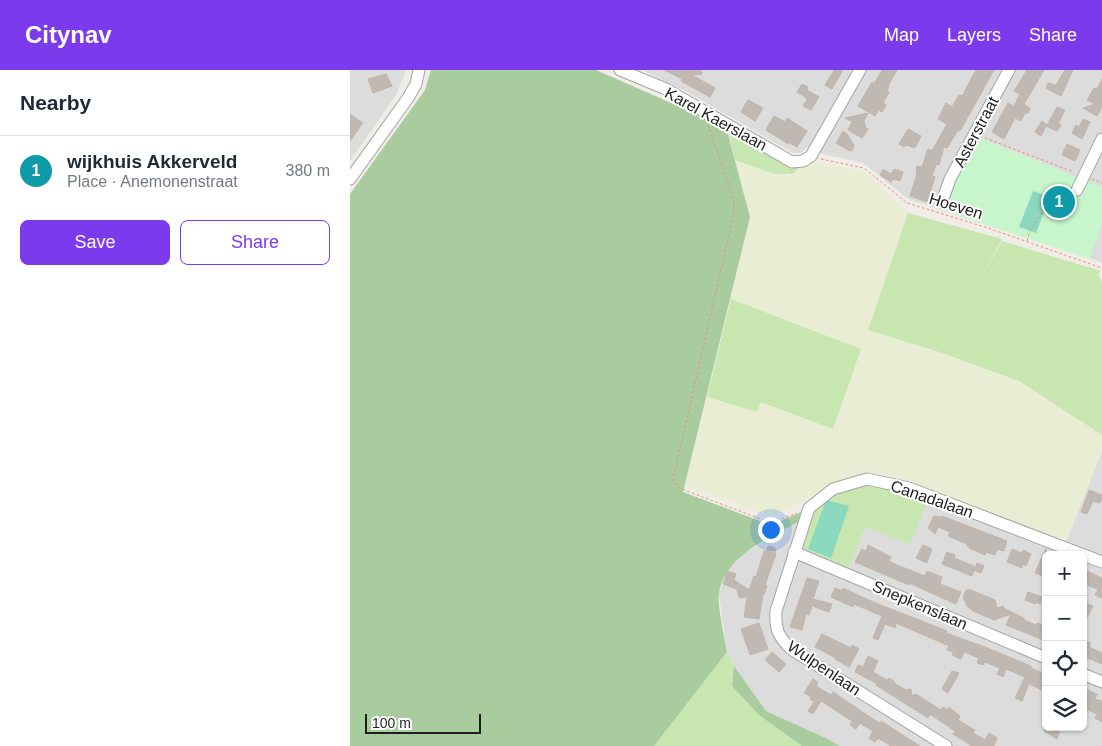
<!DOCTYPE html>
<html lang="en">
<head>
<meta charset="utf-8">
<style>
  :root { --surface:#fff; --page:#f6f6f7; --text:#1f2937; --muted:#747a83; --line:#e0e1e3; --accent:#7c3aed }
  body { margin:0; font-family:Helvetica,sans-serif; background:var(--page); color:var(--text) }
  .controls { position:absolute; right:15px; bottom:15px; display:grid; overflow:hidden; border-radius:8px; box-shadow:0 1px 4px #0004 }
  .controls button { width:45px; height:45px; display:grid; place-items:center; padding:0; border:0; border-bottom:1px solid var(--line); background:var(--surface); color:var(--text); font:25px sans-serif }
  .scale { position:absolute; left:15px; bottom:12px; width:116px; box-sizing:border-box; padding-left:5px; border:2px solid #1f1f1f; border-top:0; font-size:14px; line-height:18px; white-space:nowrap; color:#1f1f1f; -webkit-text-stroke:4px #fff; paint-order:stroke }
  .you { position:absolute; left:420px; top:459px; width:18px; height:18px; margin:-12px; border:4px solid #fff; border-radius:50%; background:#1a73e8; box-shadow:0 0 0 8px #1a73e833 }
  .badge { display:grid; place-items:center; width:32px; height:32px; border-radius:50%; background:var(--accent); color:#fff; font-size:16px; font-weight:700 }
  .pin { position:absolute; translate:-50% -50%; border:2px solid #fff; box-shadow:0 1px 5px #0006 }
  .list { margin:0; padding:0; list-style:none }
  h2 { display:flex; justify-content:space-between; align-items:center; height:65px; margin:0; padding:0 20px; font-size:21px }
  h2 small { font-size:16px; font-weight:400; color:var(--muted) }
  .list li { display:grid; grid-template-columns:32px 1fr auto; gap:15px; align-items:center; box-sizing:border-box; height:70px; padding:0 20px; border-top:1px solid var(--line) }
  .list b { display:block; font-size:19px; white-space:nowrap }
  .list p { margin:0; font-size:16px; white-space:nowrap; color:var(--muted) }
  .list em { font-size:16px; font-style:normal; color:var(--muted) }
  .actions { display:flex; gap:10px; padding:15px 20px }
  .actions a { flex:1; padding:11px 0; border:1px solid var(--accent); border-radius:8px; text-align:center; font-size:18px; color:var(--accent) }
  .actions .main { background:var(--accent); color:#fff }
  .icon { flex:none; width:28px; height:28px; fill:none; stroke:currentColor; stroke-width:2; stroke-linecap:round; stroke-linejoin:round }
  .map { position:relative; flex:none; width:752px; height:676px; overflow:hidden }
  header { display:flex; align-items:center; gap:30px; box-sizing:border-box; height:70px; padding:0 25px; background:var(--accent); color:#fff }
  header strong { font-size:24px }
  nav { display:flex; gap:28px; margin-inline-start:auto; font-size:18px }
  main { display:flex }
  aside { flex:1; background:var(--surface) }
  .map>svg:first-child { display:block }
  .residential { fill:#dddcdc; fill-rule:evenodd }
  .farmland { fill:#e9edd3 }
  .grass { fill:#c7e6b0 }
  .forest { fill:#a8cc9e }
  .park { fill:#c7f6cd }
  .pitch { fill:#8ad9bf }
  .building { fill:#c0b9b3; stroke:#c0b5aa }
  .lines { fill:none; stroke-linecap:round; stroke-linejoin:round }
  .minor-casing { stroke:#a3a3a3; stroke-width:13 }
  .path { stroke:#f18a76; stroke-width:1; stroke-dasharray:2.5 2.5; stroke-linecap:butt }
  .minor { stroke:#fff; stroke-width:11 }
  .labels { text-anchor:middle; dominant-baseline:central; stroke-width:4; stroke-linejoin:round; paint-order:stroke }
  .street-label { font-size:16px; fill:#1f1f1f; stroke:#fff }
</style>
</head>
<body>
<header>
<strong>Citynav</strong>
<nav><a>Map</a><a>Layers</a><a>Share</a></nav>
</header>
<main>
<aside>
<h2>Nearby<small></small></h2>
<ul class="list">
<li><span class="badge" style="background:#0f9aa8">1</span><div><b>wijkhuis Akkerveld</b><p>Place · Anemonenstraat</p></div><em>380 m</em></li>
</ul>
<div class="actions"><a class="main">Save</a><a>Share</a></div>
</aside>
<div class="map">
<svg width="752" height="676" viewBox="0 0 752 676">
  <rect width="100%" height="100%" fill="#efede6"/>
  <g class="residential">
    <polygon points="0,0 56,0 46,25 0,91"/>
    <polygon points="292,0 752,0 752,193 693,170 652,160 558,129 513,93 473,84 457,77 451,83 443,83 337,22"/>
    <path d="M752,381V676H490L478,669L416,641L384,596L377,582L369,525L377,500L392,484L452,450L442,478L498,499L515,457L578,430L712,481ZM696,485H733V657H696Z"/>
  </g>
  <polygon class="farmland" points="384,90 424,105 444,105 454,95 467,92 514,101 558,143 518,260 588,282 669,312 752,365 752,381 717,470 624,438 551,408 532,404 514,404 487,412 433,442 420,446 335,416 357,327 407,342 411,332 511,279 381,229 400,147"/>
  <g class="grass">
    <polygon points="378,61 444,97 450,97 443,104 424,104 385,90"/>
    <polygon points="558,143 652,169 627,215 652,171 751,201 748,204 752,212 752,365 669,311 589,282 518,260"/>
    <polygon points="381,229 511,279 483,359 411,332 407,342 357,327"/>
    <path d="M522,415L578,430L560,474L515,457L498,499L458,484L451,478C455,467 457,454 462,443C472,423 502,418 522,415Z"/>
    <polygon points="377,582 384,596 382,616 409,645 452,676 304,676"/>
  </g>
  <g class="forest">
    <path d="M81,0H246L376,57L400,147L333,422L418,454L433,450L451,442L454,443L452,450C420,468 375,484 369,524C367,535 375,569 377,582L304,676H0V124L75,20Z"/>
    <polygon points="384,596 416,641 478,669 490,676 452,676 409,645 382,616"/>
  </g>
  <polygon class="park" points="628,67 752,117 752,153 740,189 595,141 608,107"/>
  <g class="pitch">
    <polygon points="683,121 700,127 686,163 669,157"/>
    <polygon points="476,430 499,436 481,488 458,479"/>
  </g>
  <g class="building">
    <polygon points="314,0 351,0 352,4 342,5 365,18 360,27 331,11 332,9"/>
    <polygon points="484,0 493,0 482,19 475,15"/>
    <polygon points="532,0 547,0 538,16 539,17 537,21 539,22 533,33 536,35 532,42 529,40 525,46 508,36 522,12 524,14"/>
    <polygon points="626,0 644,0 610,61 608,60 597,78 594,77 589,95 586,94 582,106 585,107 577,132 560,126 566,107 567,96 572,97 578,79 582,81 597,54 588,49 596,33 602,37 609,25 612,26"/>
    <polygon points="677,0 694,0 674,34 680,38 678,43 675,43 671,51 665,48 654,69 642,62 658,33 664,36 670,24 664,21"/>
    <polygon points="715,0 723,0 711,26 696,18 698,13 706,15"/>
    <polygon points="36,4 42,16 23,23 18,9"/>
    <polygon points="752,9 752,37 747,46 733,38 745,34 737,30 744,18 747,19"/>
    <polygon points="452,14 458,17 457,20 469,27 461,40 453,36 457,30 455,27 447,22"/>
    <polygon points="398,30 413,38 405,51 391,42"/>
    <polygon points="707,37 715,40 708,54 711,55 707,61 696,56 691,66 685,62 692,51 697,55"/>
    <polygon points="518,43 514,51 516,58 518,59 512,68 498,60 502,52 495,48"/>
    <polygon points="0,44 13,53 0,71"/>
    <polygon points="424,46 435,52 437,48 457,61 447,77 438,72 438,74 416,60"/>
    <polygon points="733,49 740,52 732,69 722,63 726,55 729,57"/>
    <polygon points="558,59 571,66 565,78 556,75 554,77 549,74"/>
    <polygon points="493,61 497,64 504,75 502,81 498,80 486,73"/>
    <polygon points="717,74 730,80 725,91 712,85"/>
    <polygon points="533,99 541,104 544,99 553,102 550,111 543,109 541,112 530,105"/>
    <polygon points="708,125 714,127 710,139 703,136"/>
    <polygon points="739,420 752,425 752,429 750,433 743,431 737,444 731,442"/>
    <polygon points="584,446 591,447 592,446 657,471 654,481 647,479 645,485 636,482 635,485 619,478 620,477 617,476 617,474 598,466 600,462 588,457 585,464 578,458"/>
    <polygon points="518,475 541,487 539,491 547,495 575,506 577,501 592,507 590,514 611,522 606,534 559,513 559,515 505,492 512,479 516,481"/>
    <polygon points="573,475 582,479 577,493 566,488"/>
    <polygon points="421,476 426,479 425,484 426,484 415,515 417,516 414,525 413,524 409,549 394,547 397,527 389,528 387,519 373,514 377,503 378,501 386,504 384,510 399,520 404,506 406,507 414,481 417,481 418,477"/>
    <polygon points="696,478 696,501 693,506 685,503"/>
    <polygon points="662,479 672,483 673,480 681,484 676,496 673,494 672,498 657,492"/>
    <polygon points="597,482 605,485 604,488 626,497 625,499 627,493 634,496 631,503 624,500 622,506 592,494"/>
    <polygon points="733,499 752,508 752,528 745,525 748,519 733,514"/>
    <polygon points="457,508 469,511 463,529 482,534 479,542 462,536 459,545 456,544 452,560 440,557"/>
    <polygon points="485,518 492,521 493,518 523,532 597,561 596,563 635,577 681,596 681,598 696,604 696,622 679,614 672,631 665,628 675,607 656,599 653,607 647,604 650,598 635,592 633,595 627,593 629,588 614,582 611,589 602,585 604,582 597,580 599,576 546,553 545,558 535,554 528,570 523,568 532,546 504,534 503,537 481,527"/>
    <polygon points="616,520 621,520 645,530 647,538 653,536 655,539 674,548 674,550 686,555 687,553 696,556 696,571 656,555 661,544 644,550 623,541 617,536 613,527"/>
    <polygon points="678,522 692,527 690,534 686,532 686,534 675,530"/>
    <polygon points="733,532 743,536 733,556"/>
    <polygon points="409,553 418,579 400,585 391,559"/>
    <polygon points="472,564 501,578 502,575 509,579 499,597 485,589 486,588 465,577"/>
    <polygon points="735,571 741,573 739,577 752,583 752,594 735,587 733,591 733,572"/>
    <polygon points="422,582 436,594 429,602 415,590"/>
    <polygon points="518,586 528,591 523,602 537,610 539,608 545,612 544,613 556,620 561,619 562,626 566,624 591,640 593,637 598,640 599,637 610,646 608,650 625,660 623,663 635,670 639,663 647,668 644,676 622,676 603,664 605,661 580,644 578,648 526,615 526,613 505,602 508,595 513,597"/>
    <polygon points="602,601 609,603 598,623 592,619"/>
    <polygon points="463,609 468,612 466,616 481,625 483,622 529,653 531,651 570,676 541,676 528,668 525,672 519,668 523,661 510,653 506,659 500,655 502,651 471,631 463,644 458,641 464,632 460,629 461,627 454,623"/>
    <polygon points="733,618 747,624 745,629 752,631 752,652 745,648 747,644 733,638 736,632 733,631"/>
    <polygon points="697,657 711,657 707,669 694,661"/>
  </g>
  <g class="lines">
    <g class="minor-casing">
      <g id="minor">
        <polyline points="270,0 316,19 442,92 453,91 461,86 510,0"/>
        <polyline points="0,109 58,28 66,14 69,0"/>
        <polyline points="727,120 752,69"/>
        <polyline points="594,126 600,109 659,0"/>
        <polyline points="444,482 696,588"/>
        <polyline points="733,604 752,612"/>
        <path d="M596,676L441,579C428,566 425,560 426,541L459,438L483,419L517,409L559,418L752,492"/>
      </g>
    </g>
    <g class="path">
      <polyline points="358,55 384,130 384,143 323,409 329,418 416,451 429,450 447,443"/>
      <polyline points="635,68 724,102"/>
      <polyline points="471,89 514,98 557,133 635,157 752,198"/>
      <polyline points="742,109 752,113"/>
      <polyline points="677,171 680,161 698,132 703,133 707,124 715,127 718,125"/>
    </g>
    <use href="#minor" class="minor"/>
  </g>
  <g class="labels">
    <g class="street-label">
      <text transform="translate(366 49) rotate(29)">Karel Kaerslaan</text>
      <text transform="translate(626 62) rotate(-62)">Asterstraat</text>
      <text transform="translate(606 136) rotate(17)">Hoeven</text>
      <text transform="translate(582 429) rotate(19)">Canadalaan</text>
      <text transform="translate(570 535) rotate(23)">Snepkenslaan</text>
      <text transform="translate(474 598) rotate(34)">Wulpenlaan</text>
    </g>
  </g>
</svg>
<div class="controls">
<button>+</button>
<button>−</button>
<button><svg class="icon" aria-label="locate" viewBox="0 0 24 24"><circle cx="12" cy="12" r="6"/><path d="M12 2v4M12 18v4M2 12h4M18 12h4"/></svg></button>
<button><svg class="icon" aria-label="layers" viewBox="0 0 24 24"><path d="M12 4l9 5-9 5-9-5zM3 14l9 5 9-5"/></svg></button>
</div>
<div class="scale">100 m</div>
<div class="you"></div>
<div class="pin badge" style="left:709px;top:132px;background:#0f9aa8">1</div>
</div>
</main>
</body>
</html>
